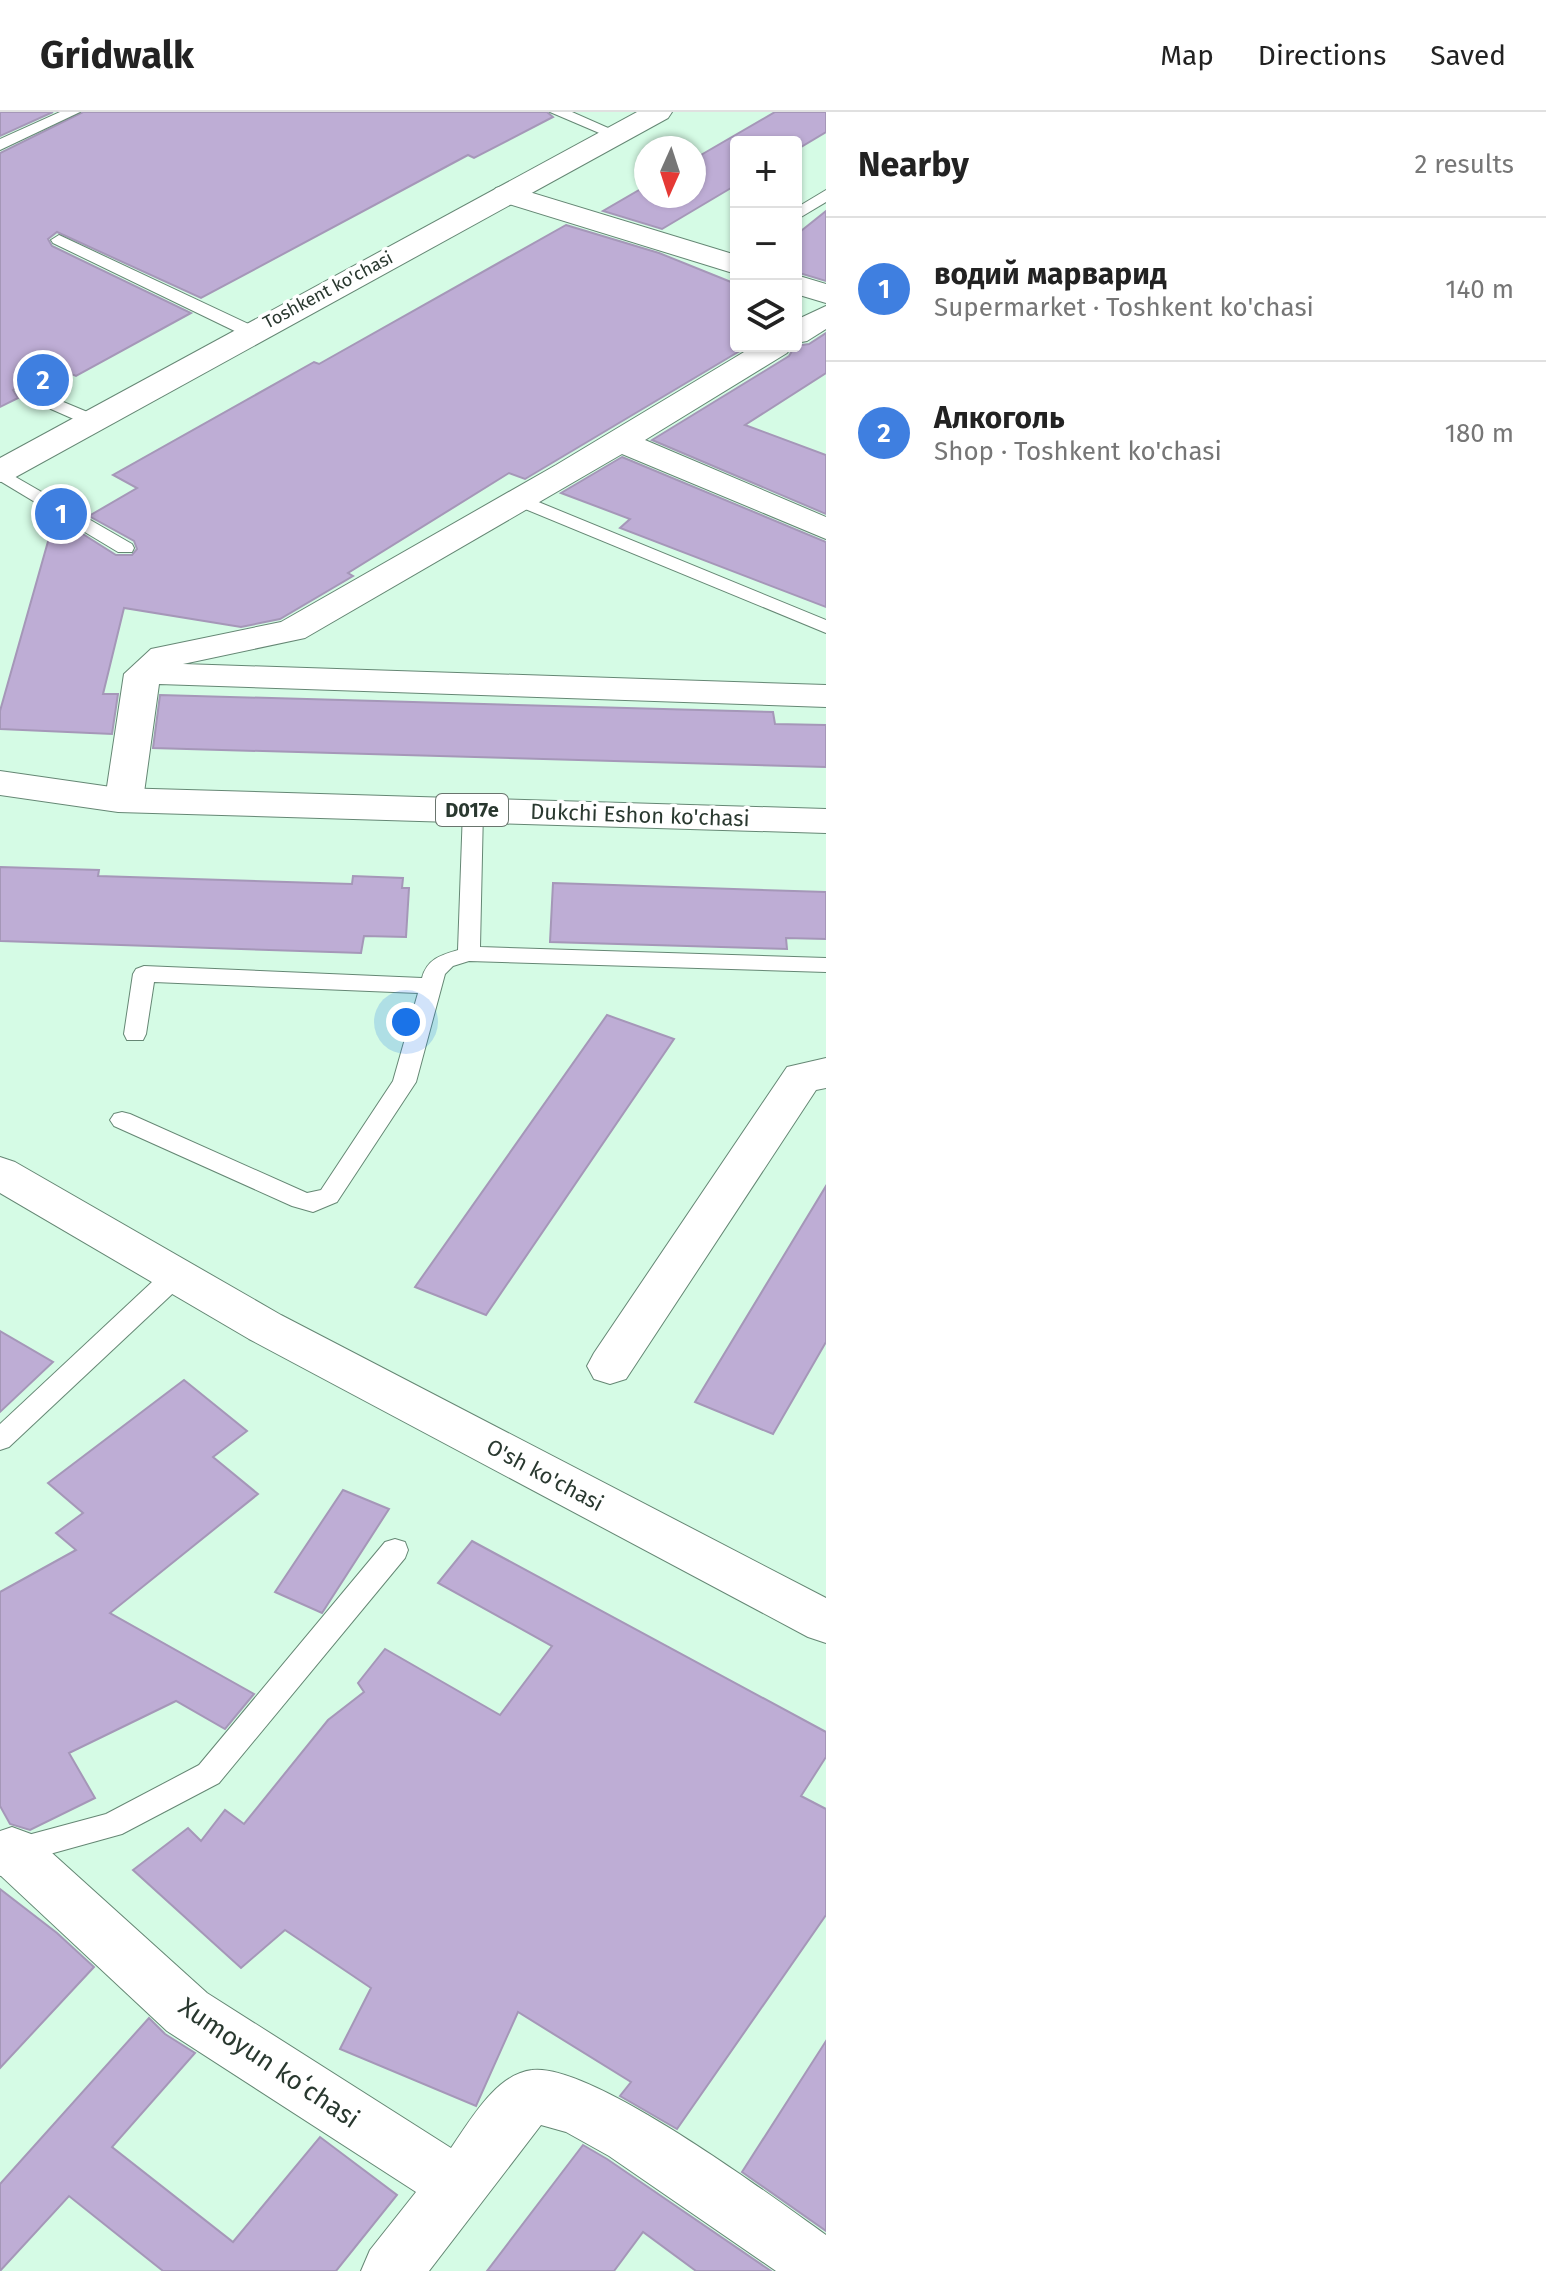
<!DOCTYPE html>
<html lang="en">
<head>
<meta charset="utf-8">
<style>
  :root { --surface:#fff; --page:#f6f6f6; --text:#222; --muted:#767676; --line:#e0e0e0; --accent:#d93025 }
  body { margin:0; font-family:"Fira Sans",sans-serif; background:var(--page); color:var(--text) }
  .controls { position:absolute; right:24px; top:24px; display:grid; overflow:hidden; border-radius:8px; box-shadow:0 2px 6px #0004 }
  .controls button { width:72px; height:72px; display:grid; place-items:center; padding:0; border:0; border-bottom:2px solid var(--line); background:var(--surface); color:var(--text); font:40px sans-serif }
  .compass { position:absolute; left:634px; top:24px; width:72px; height:72px; border-radius:50%; background:var(--surface); box-shadow:0 2px 6px #0004; rotate:183deg }
  .you { position:absolute; left:406px; top:910px; width:28px; height:28px; margin:-20px; border:6px solid #fff; border-radius:50%; background:#1a73e8; box-shadow:0 0 0 12px #1a73e833 }
  .badge { display:grid; place-items:center; width:52px; height:52px; border-radius:50%; background:var(--accent); color:#fff; font-size:26px; font-weight:700 }
  .pin { position:absolute; translate:-50% -50%; border:4px solid #fff; box-shadow:0 2px 8px #0006 }
  .list { margin:0; padding:0; list-style:none }
  h2 { display:flex; justify-content:space-between; align-items:center; height:104px; margin:0; padding:0 32px; font-size:34px }
  h2 small { font-size:26px; font-weight:400; color:var(--muted) }
  .list li { display:grid; grid-template-columns:52px 1fr auto; gap:24px; align-items:center; box-sizing:border-box; height:144px; padding:0 32px; border-top:2px solid var(--line) }
  .list b { display:block; font-size:30px; white-space:nowrap }
  .list p { margin:0; font-size:26px; white-space:nowrap; color:var(--muted) }
  .list em { font-size:26px; font-style:normal; color:var(--muted) }
  .icon { flex:none; width:44px; height:44px; fill:none; stroke:currentColor; stroke-width:2; stroke-linecap:round; stroke-linejoin:round }
  .map { position:relative; flex:none; width:826px; height:2159px; overflow:hidden }
  header { display:flex; align-items:center; gap:48px; box-sizing:border-box; height:112px; padding:0 40px; background:var(--surface); border-bottom:2px solid var(--line) }
  header strong { font-size:38px }
  nav { display:flex; gap:44px; margin-inline-start:auto; font-size:28px }
  main { display:flex }
  aside { flex:1; background:var(--surface) }
  .map>svg:first-child { display:block }
  .building { fill:#beadd5; stroke:#a597b8; stroke-width:2 }
  .lines { fill:none; stroke-linecap:round; stroke-linejoin:round }
  .lane-casing { stroke:#658774; stroke-width:2 }
  .street-casing { stroke:#658774; stroke-width:2 }
  .primary-casing { stroke:#658774; stroke-width:2 }
  .lane { fill:#fff; fill-rule:evenodd }
  .street { fill:#fff; fill-rule:evenodd }
  .primary { fill:#fff; fill-rule:evenodd }
  .labels { text-anchor:middle; dominant-baseline:central; stroke-width:7; stroke-linejoin:round; paint-order:stroke }
  .far-street-label { font-size:18px; fill:#29382f; stroke:#fff }
  .shield { fill:#fff; stroke:#69746d; stroke-width:2 }
  .shield-label { font-size:20px; font-weight:bold; fill:#29382f }
  .street-label { font-size:22px; fill:#29382f; stroke:#fff }
  .near-street-label { font-size:26px; fill:#29382f; stroke:#fff }
</style>
</head>
<body>
<header>
<strong>Gridwalk</strong>
<nav><a>Map</a><a>Directions</a><a>Saved</a></nav>
</header>
<main>
<div class="map">
<svg width="826" height="2159" viewBox="0 0 826 2159">
  <rect width="100%" height="100%" fill="#d5fbe5"/>
  <g class="building">
    <polygon points="0,0 53,0 0,24"/>
    <polygon points="83,0 547,0 553,5 474,46 468,43 201,186 57,120 48,127 52,134 191,201 76,264 69,261 39,277 24,271 13,278 18,286 0,295 0,41"/>
    <polygon points="775,0 826,0 826,20 796,38 796,30 736,30 736,73 662,117 603,99 646,74 646,84 694,84 694,47"/>
    <polygon points="826,99 826,169 796,160 796,123"/>
    <polygon points="566,113 659,141 736,172 736,234 748,234 525,367 509,361 348,461 353,464 280,507 241,515 124,496 103,582 118,582 112,622 0,617 0,599 49,426 70,414 116,443 132,443 137,437 134,429 89,404 137,376 113,363 314,250 319,252"/>
    <polygon points="826,221 826,261 745,313 826,343 826,402 652,328 789,244 795,234 809,232"/>
    <polygon points="622,345 826,430 826,495 620,416 630,407 561,381"/>
    <polygon points="160,583 773,600 775,612 826,613 826,655 153,636"/>
    <polygon points="0,755 99,758 98,764 352,772 353,764 403,766 402,776 409,776 406,825 364,824 361,841 0,829"/>
    <polygon points="553,771 826,780 826,827 786,826 787,837 550,830"/>
    <polygon points="607,903 674,927 486,1203 415,1175"/>
    <polygon points="826,1074 826,1230 773,1322 695,1290"/>
    <polygon points="0,1219 53,1250 0,1300"/>
    <polygon points="184,1268 247,1319 213,1345 258,1382 110,1501 254,1582 225,1617 176,1589 69,1641 95,1686 30,1718 10,1712 0,1694 0,1480 76,1438 56,1421 83,1401 48,1371"/>
    <polygon points="343,1378 389,1397 322,1501 275,1480"/>
    <polygon points="472,1429 826,1620 826,1645 801,1684 826,1697 826,1803 677,2017 620,1984 631,1970 518,1900 476,1994 340,1937 371,1876 285,1818 241,1856 133,1758 188,1716 201,1729 225,1698 244,1712 328,1608 364,1580 358,1571 385,1537 500,1603 552,1534 438,1471"/>
    <polygon points="0,1777 57,1821 94,1855 0,1956"/>
    <polygon points="149,1906 165,1922 195,1941 112,2035 233,2130 320,2025 397,2083 336,2159 163,2159 69,2084 0,2159 0,2072"/>
    <polygon points="826,1929 826,2119 742,2060"/>
    <polygon points="583,2033 607,2047 771,2159 696,2159 643,2120 614,2159 487,2159"/>
  </g>
  <g class="lines">
    <g class="lane-casing">
      <g id="lane">
        <polygon points="60,0 80,0 0,38 0,27"/>
        <polygon points="550,0 572,0 624,23 616,28 611,26"/>
        <polygon points="826,78 826,90 796,108 796,96"/>
        <polygon points="59,123 257,216 259,220 257,224 245,224 53,131 51,128"/>
        <polygon points="25,274 97,304 100,308 91,313 85,312 19,283 16,279"/>
        <polygon points="0,356 132,432 134,436 132,440 118,440 0,369"/>
        <polygon points="519,382 826,508 826,521 513,392 510,388 513,384"/>
        <path d="M473,691L483,698L480,835L826,846V860L469,849L453,854L445,862L416,970L337,1090L313,1100L292,1094L114,1014L110,1008L114,1002L122,1000L130,1002L307,1081L321,1078L393,969L418,881L154,870L146,922L143,928H127L124,922L133,862L136,857L144,854L422,866C427,847 441,843 458,838L463,698Z"/>
        <polygon points="176,1154 185,1156 188,1163 185,1170 9,1335 0,1338 0,1312 167,1156"/>
        <polygon points="395,1427 405,1430 408,1438 405,1446 219,1671 122,1722 21,1750 10,1760 0,1764 2,1730 106,1702 199,1653 385,1430"/>
      </g>
    </g>
    <g class="street-casing">
      <g id="street">
        <polygon points="506,73 736,143 736,162 496,88 491,82 496,76"/>
        <polygon points="796,163 826,172 826,191 796,182"/>
        <polygon points="826,194 826,217 807,229 796,231 796,208"/>
        <polygon points="754,234 792,234 787,241 645,328 826,405 826,427 622,342 305,526 183,552 826,573 826,595 159,572 143,688 137,697 124,700 111,697 105,688 124,562 151,537 281,510 556,353"/>
        <polygon points="826,946 826,976 816,978 626,1267 610,1272 594,1267 587,1254 594,1241 787,955"/>
        <polygon points="0,1045 15,1050 281,1203 826,1486 826,1531 808,1525 249,1227 0,1081"/>
        <path d="M12,1715L31,1722L207,1881L451,2036C470,2009 496,1962 532,1958C591,1950 773,2085 826,2123V2159H776L609,2044L566,2020L541,2013L429,2159H361L370,2138L416,2080L167,1919L0,1763V1719Z"/>
      </g>
    </g>
    <g class="primary-casing">
      <g id="primary">
        <polygon points="637,0 672,0 668,6 12,367 0,370 0,346"/>
        <polygon points="0,659 118,676 826,697 826,721 118,700 0,683"/>
      </g>
    </g>
    <use href="#lane" class="lane"/>
    <use href="#street" class="street"/>
    <use href="#primary" class="primary"/>
  </g>
  <g class="labels">
    <g class="far-street-label">
      <text transform="translate(328 178) rotate(-28)">Toshkent ko'chasi</text>
    </g>
    <rect class="shield" x="436" y="682" width="72" height="32" rx="6"/>
    <g class="shield-label">
      <text x="472" y="698">D017e</text>
    </g>
    <g class="street-label">
      <text transform="translate(640 703) rotate(2)">Dukchi Eshon ko'chasi</text>
      <text transform="translate(545 1363) rotate(28)">O'sh ko'chasi</text>
    </g>
    <g class="near-street-label">
      <text transform="translate(269 1951) rotate(34)">Xumoyun koʻchasi</text>
    </g>
  </g>
</svg>
<div class="controls">
<button>+</button>
<button>−</button>
<button><svg class="icon" aria-label="layers" viewBox="0 0 24 24"><path d="M12 4l9 5-9 5-9-5zM3 14l9 5 9-5"/></svg></button>
</div>
<svg class="compass" viewBox="-18 -18 36 36"><path d="M0-13l5 13h-10z" fill="#e53935"/><path d="M0 13l5-13h-10z" fill="#767676"/></svg>
<div class="you"></div>
<div class="pin badge" style="left:61px;top:402px;background:#3f7fe0">1</div>
<div class="pin badge" style="left:43px;top:268px;background:#3f7fe0">2</div>
</div>
<aside>
<h2>Nearby<small>2 results</small></h2>
<ul class="list">
<li><span class="badge" style="background:#3f7fe0">1</span><div><b>водий марварид</b><p>Supermarket · Toshkent ko'chasi</p></div><em>140 m</em></li>
<li><span class="badge" style="background:#3f7fe0">2</span><div><b>Алкоголь</b><p>Shop · Toshkent ko'chasi</p></div><em>180 m</em></li>
</ul>
</aside>
</main>
</body>
</html>
